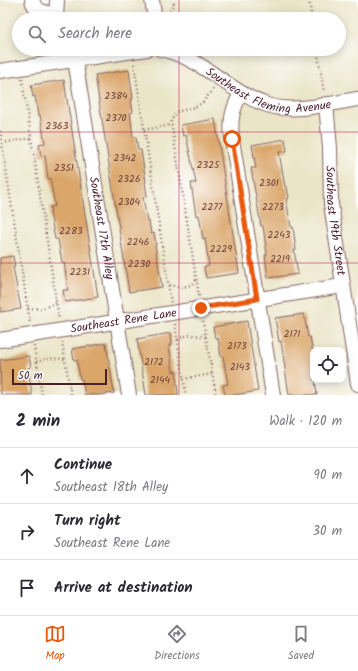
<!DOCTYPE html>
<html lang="en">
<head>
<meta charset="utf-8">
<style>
  :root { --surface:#fff; --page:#f2f2f3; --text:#2b2b33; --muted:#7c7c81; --line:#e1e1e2; --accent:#ea580c }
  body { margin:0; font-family:Kalam,sans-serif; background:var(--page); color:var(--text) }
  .controls { position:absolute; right:12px; bottom:12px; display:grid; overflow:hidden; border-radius:8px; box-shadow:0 2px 10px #0003 }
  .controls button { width:36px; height:36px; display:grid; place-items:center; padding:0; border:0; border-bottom:1px solid var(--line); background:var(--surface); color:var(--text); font:20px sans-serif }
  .scale { position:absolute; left:12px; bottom:10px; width:95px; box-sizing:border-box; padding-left:4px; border:2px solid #4a1f2b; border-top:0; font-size:11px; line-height:14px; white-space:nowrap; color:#4a1f2b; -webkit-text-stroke:3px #fff; paint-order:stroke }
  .stop { position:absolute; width:12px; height:12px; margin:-9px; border:3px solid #ea580c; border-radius:50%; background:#fff }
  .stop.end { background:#ea580c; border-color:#fff; box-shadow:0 1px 4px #0008 }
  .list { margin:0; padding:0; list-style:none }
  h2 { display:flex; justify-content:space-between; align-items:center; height:52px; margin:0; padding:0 16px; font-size:17px }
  h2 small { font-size:13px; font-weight:400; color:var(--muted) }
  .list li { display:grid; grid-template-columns:26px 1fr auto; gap:12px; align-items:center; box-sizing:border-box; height:56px; padding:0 16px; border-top:1px solid var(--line) }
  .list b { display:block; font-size:15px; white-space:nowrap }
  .list p { margin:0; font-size:13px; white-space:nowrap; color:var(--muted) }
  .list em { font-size:13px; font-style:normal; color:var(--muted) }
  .icon { flex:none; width:22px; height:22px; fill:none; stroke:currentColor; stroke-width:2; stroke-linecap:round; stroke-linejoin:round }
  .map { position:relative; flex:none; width:358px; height:395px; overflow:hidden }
  .search { position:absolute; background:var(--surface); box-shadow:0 2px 10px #0003; left:12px; right:12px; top:12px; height:44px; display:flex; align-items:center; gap:10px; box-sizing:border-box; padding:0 14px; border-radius:22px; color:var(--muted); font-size:15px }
  .sheet { height:220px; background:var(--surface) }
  nav { display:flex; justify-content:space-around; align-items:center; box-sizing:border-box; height:56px; border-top:1px solid var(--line); background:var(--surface); font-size:11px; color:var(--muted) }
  nav a { display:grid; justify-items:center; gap:2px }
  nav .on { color:var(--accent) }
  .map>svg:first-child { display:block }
  .building { fill:#daa66a }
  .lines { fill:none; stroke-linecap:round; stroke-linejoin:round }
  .minor-casing { stroke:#826462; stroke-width:16 }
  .path { stroke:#826462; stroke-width:2.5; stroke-dasharray:1 3; stroke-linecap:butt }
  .minor { stroke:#fff; stroke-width:14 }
  .route { stroke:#ea580c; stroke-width:5 }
  .grid { fill:none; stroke:#c2185b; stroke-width:1; stroke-opacity:0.55 }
  .labels { text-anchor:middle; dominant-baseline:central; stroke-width:3; stroke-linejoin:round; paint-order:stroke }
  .number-label { font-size:10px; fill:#6e413b }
  .street-label { font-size:12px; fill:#4a1f2b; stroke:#fff }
</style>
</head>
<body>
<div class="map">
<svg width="358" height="395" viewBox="0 0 358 395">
  <rect width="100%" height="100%" fill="#fff"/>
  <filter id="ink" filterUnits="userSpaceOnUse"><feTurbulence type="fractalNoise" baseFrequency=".025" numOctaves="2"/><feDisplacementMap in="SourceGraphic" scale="8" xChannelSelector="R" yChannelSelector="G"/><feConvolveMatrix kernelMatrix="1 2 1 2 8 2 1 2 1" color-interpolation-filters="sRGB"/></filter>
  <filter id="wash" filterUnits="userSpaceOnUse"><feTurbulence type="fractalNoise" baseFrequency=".012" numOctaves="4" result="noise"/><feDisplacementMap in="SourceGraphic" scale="16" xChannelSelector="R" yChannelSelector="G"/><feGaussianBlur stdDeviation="0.9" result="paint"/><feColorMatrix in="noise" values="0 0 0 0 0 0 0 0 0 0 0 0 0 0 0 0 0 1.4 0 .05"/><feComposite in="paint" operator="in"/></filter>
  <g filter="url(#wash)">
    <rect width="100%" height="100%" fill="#ebe5c8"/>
    <g id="blocks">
      <g class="building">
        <polygon points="129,70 133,99 131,99 133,112 130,113 133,137 136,137 138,150 141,150 146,182 145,182 147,196 143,197 147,221 149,221 151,234 154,233 156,245 155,245 162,287 129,292 95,75"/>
        <polygon points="64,80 98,297 65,302 63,290 68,290 64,262 62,262 58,239 55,239 50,213 51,213 50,207 55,206 50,178 48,179 45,155 41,156 39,144 45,143 40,115 38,116 35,96 33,97 31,85"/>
        <polygon points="215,119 239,273 206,278 204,267 209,266 205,238 203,239 199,215 196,216 192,190 191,183 196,183 186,135 183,136 181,125"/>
        <polygon points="285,139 287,151 279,152 285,187 287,187 289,198 286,199 291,227 293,227 296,250 294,250 298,274 268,278 265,255 267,255 263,226 261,226 251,168 256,168 252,145"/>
        <polygon points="13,256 15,267 13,267 21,309 0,312 0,258"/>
        <polygon points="304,314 308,337 310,337 313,353 313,380 315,380 317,395 289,395 281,341 279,342 275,318"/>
        <polygon points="247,321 258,391 234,395 225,395 223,385 228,384 223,356 221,357 218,338 215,338 213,327"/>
        <polygon points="171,333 172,345 169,345 173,372 176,371 178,395 146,395 137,339"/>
        <polygon points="106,343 114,393 100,395 85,395 82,379 80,379 77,360 74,360 72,349"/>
        <polygon points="29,356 31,367 28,368 32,395 1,395 0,360"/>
      </g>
    </g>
  </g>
  <g filter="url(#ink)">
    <use href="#blocks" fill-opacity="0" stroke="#826462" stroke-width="1"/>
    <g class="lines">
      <g class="minor-casing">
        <g id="minor">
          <path d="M32,0C35,12 45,12 55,15"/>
          <polyline points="152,0 155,19"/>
          <polyline points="56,19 57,0"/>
          <path id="s1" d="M160,49C201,56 228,92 267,105C294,114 331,103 358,99"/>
          <path id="s2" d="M75,60L129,395"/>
          <polyline points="0,71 147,49"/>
          <path d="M241,93C232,110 230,120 232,139L273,395"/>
          <path id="s3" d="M326,104L330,148L331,204L358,384"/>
          <path id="s4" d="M0,340L342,286"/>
        </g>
      </g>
      <g class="path">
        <polyline points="309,0 312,19"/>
        <polyline points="167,13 174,5 173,0"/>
        <polyline points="317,49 324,92"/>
        <polyline points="134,64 171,302"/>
        <polyline points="22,79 59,319"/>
        <polyline points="144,130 171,125"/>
        <polyline points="0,131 30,323"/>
        <polyline points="2,143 31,138"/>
        <path d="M169,285C178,287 190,289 196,280"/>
        <polyline points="199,296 171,121 176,112 195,107 202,103 213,89"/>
        <polyline points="28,308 41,309 56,303"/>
        <polyline points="203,321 216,395"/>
        <polyline points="175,324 186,395"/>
        <path d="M178,340C186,333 196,335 206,337"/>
        <polyline points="62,342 71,395"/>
        <polyline points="34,346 42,395"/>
        <polyline points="36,362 49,358 65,359"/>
        <polyline points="183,379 212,374"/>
      </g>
      <use href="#minor" class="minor"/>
    </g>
  </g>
  <g class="lines" filter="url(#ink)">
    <polyline class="route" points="201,308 257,299 232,139"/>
  </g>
  <path class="grid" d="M179,0V19M179,49V395M0,132H358M0,263H358"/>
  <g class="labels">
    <g class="number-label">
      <text x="116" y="96">2384</text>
      <text x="116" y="118">2370</text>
      <text x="57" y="126">2363</text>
      <text x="125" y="158">2342</text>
      <text x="208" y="165">2325</text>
      <text x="64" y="168">2351</text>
      <text x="129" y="179">2326</text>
      <text x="269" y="183">2301</text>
      <text x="129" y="202">2304</text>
      <text x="212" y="207">2277</text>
      <text x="273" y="207">2273</text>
      <text x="71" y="231">2283</text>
      <text x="279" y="235">2243</text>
      <text x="138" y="242">2246</text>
      <text x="221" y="249">2229</text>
      <text x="280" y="259">2219</text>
      <text x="139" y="264">2230</text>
      <text x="80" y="272">2231</text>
      <text x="292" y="334">2171</text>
      <text x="237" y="346">2173</text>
      <text x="154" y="362">2172</text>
      <text x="240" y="367">2143</text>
      <text x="160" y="380">2144</text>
    </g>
    <g class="street-label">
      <text stroke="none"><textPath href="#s1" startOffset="119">Southeast Fleming Avenue</textPath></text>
      <text stroke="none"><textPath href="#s3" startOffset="117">Southeast 19th Street</textPath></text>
      <text stroke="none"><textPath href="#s2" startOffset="170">Southeast 17th Alley</textPath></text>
      <text stroke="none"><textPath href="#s4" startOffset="125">Southeast Rene Lane</textPath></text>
    </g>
  </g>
</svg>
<div class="controls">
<button><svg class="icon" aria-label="locate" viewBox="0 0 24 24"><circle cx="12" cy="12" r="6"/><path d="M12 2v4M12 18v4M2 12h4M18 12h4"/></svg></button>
</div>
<div class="scale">50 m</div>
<div class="stop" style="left:232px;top:139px"></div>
<div class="stop end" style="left:201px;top:308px"></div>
<div class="search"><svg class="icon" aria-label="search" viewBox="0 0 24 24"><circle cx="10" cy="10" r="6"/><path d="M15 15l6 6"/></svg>Search here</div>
</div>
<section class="sheet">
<h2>2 min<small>Walk · 120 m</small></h2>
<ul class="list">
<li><svg class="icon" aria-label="ahead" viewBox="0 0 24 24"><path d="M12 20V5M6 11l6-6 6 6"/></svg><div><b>Continue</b><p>Southeast 18th Alley</p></div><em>90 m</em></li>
<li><svg class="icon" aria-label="right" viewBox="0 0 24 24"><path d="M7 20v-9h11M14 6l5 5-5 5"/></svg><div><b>Turn right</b><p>Southeast Rene Lane</p></div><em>30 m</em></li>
<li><svg class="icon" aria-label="arrive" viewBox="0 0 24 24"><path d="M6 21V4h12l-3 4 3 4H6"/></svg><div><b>Arrive at destination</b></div></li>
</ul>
</section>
<nav>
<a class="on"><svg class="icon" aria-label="map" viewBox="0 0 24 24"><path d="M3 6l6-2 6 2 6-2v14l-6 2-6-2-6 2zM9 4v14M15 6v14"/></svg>Map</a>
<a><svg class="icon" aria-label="directions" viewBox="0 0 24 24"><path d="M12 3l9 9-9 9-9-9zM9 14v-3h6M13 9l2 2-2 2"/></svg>Directions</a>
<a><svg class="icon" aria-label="saved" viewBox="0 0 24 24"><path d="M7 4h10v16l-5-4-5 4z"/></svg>Saved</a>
</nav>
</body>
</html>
